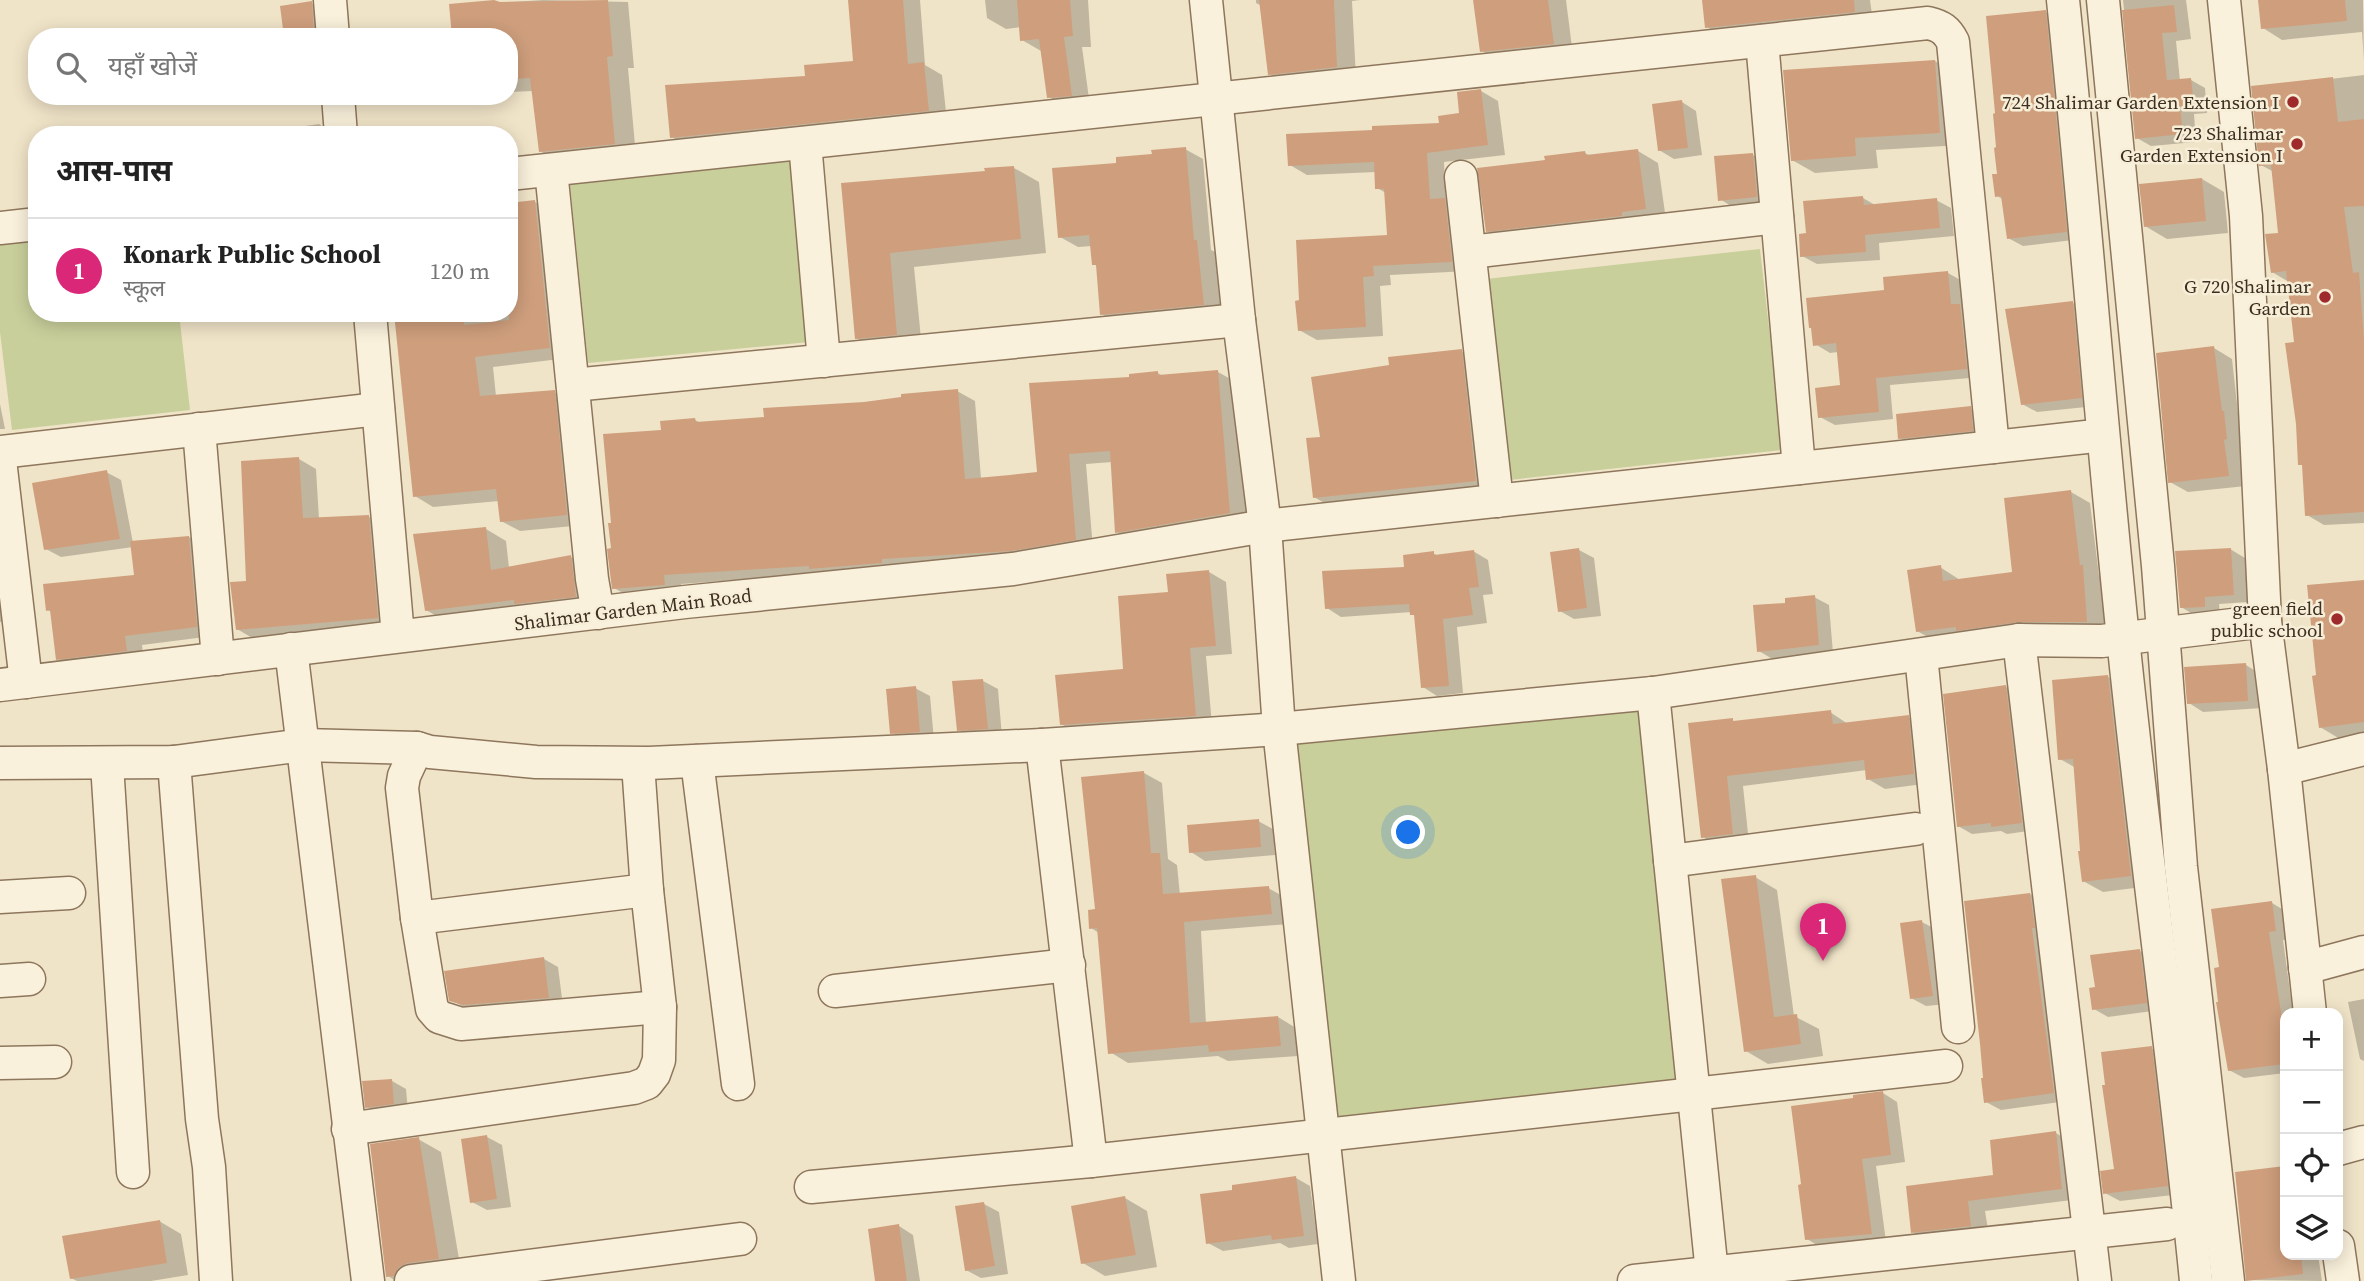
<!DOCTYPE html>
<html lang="hi">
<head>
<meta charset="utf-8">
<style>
  :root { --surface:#fff; --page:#f6f6f6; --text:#222; --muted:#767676; --line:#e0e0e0; --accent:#db2777 }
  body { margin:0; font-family:"Source Serif 4","Noto Sans Devanagari",serif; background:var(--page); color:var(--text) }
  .controls { position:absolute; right:21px; bottom:21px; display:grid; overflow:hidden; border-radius:14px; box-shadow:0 4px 18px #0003 }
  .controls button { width:63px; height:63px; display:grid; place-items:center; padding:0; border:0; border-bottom:2px solid var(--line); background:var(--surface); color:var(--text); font:35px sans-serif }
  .you { position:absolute; left:1409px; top:833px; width:24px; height:24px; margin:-18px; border:5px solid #fff; border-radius:50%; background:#1a73e8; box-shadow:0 0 0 10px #1a73e833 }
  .badge { display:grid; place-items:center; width:46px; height:46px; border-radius:50%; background:var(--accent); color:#fff; font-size:23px; font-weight:700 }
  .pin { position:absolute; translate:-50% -58px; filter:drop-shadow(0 2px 4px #0008) }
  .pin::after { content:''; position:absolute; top:37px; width:24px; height:21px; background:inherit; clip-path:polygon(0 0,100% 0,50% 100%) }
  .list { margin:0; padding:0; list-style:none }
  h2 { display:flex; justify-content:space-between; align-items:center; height:91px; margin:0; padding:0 28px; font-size:30px }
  h2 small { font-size:23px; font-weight:400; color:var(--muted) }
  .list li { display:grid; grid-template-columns:46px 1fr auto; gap:21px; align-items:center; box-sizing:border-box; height:105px; padding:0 28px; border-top:2px solid var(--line) }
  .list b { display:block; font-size:26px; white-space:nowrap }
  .list p { margin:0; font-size:23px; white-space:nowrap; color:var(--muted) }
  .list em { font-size:23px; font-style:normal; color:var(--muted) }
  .icon { flex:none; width:38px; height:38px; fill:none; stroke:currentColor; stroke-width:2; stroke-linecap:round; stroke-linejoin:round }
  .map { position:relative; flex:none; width:2364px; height:1281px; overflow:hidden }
  .search { position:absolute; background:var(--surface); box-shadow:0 4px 18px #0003; left:28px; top:28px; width:490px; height:77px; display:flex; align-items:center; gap:18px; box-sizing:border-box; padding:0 24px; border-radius:28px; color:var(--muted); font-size:26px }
  .panel { position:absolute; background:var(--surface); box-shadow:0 4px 18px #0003; left:28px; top:126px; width:490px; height:196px; border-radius:28px }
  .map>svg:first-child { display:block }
  .green { fill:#c9cf9b }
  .shadow { fill:#0003 }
  .building { fill:#cf9f7d }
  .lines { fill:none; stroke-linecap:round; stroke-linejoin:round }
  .minor-casing { stroke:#8d765c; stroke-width:35 }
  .minor { stroke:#faf1dc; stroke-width:32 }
  .poi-dot { fill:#9e2a2b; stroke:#f7eed8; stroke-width:2.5 }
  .labels { text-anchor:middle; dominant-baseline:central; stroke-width:5; stroke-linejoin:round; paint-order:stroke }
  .poi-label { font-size:19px; fill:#3d2e20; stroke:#f7eed8; text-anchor:end }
  .street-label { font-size:19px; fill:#3d2e20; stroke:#f7eed8 }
</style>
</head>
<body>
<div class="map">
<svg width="2364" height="1281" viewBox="0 0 2364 1281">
  <rect width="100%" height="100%" fill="#f0e4c8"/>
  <g class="green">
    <polygon points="791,152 810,342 588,363 569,174"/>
    <polygon points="37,240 37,313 179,313 190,410 12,430 0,332 0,244"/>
    <polygon points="1760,249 1783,450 1509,480 1486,279"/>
    <polygon points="1653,693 1693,1094 1323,1135 1279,729"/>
  </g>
  <g class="shadow">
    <polygon points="543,0 628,2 634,68 628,68 636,156 562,164 540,151 533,91 509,92 509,37 451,6"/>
    <polygon points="850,0 920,0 925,65 942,75 947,121 690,148 672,137 807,77 855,62"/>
    <polygon points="985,0 1088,0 1091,47 1082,47 1090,106 1068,108 1049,97 1041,51 1022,40 1021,27 1006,29 987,18"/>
    <polygon points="1256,0 1360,0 1352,1 1356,78 1289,85 1269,74 1262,6 1256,3"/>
    <polygon points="1475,0 1566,0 1573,55 1501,62 1482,51"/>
    <polygon points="1703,0 1870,0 1873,22 1726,38 1707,27"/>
    <polygon points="2123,0 2186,0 2191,39 2176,41 2180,81 2191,80 2205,88 2207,113 2194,114 2196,142 2151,146 2137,138"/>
    <polygon points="2260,0 2363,0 2364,61 2362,32 2282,40 2263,28"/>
    <polygon points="311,3 326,12 328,37 286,37"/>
    <polygon points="2045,12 2060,20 2081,239 2023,246 2008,238 2004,200 1997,196 1999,175"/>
    <polygon points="1935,61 1957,74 1962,145 1876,150 1878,168 1815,173 1792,160"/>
    <polygon points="2364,75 2364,461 2296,344 2289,282 2272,272 2280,234 2274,172 2261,165 2253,88"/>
    <polygon points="1481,91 1498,101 1505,155 1444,162 1446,201 1462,210 1469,271 1390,275 1391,285 1380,286 1383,336 1317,340 1299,330 1389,237 1386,193 1377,188 1376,172 1307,175 1290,165 1374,131 1441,124 1461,115"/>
    <polygon points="1682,102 1696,111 1702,155 1674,159 1659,150"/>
    <polygon points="319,124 334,135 293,135 292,128"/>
    <polygon points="447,126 463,135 381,134"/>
    <polygon points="1185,149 1203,159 1211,250 1215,252 1221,314 1119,324 1102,314 1097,266 1094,264 1092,246 1078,247 1060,237 1118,164"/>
    <polygon points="1638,151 1658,163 1666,220 1508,242 1487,231 1547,162 1585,153 1591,156"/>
    <polygon points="1753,155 1768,163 1771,205 1734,208 1720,199"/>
    <polygon points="1014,168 1039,182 1046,253 914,267 922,349 882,353 856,338 843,185 986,173"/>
    <polygon points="2202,179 2224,192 2228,233 2167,239 2145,226"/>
    <polygon points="1863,198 1875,205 1936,200 1951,208 1954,236 1879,243 1880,260 1817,264 1802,256 1807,235"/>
    <polygon points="535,202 553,212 568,358 493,367 496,396 554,392 572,402 584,525 520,531 501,521 499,501 433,507 415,496 396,313 509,313"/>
    <polygon points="1948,273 1962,281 1981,377 1890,385 1893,419 1835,425 1820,417 1842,387 1838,352 1830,353 1815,344 1886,292"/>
    <polygon points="2073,303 2087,311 2096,406 2037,412 2022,404"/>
    <polygon points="2214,348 2232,359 2239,422 2242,423 2246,486 2188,492 2170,482"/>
    <polygon points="1461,351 1479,361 1494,491 1333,508 1314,497 1322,438 1391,367"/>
    <polygon points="1218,372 1236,382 1248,523 1134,542 1117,532 1112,462 1086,464 1093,549 754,581 750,579 681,584 682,594 632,598 614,588 612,550 663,431 695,420 701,423 766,419 957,391 975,401 981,479 1039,474 1131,379 1158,373 1164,377"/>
    <polygon points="0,404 5,429 0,429"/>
    <polygon points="1970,408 1992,421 1995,443 1922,451 1900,438"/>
    <polygon points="299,459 316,469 319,519 369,517 386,527 394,627 254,639 237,629 248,583"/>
    <polygon points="106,472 121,480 133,543 189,537 206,547 213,636 142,645 144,660 75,668 58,659 52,612 47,610 136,576 133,547 61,557 46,549"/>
    <polygon points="2364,485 2364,523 2324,525 2307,515"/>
    <polygon points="2071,492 2090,503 2099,576 2102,578 2106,633 1937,642 1917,631 1940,567 1960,580 2014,573"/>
    <polygon points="486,529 506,541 509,568 571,557 591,569 596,608 447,622 426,610"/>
    <polygon points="2230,549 2245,558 2248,602 2219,604 2220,614 2196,616 2181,607"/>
    <polygon points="1579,550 1594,558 1601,616 1574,619 1560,611"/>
    <polygon points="1473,551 1488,560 1493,594 1483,595 1487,623 1457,627 1463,693 1437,696 1423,687 1416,617 1412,612 1341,617 1327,608 1433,553 1438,556"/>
    <polygon points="1209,572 1226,582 1232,654 1206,656 1212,725 1078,734 1061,724 1125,671 1169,594"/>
    <polygon points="2364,582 2364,736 2340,739 2320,727 2318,677"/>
    <polygon points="0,592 13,620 0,622"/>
    <polygon points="1814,597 1829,605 1833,653 1774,660 1759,651 1787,605"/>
    <polygon points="2246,665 2260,674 2262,708 2203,712 2189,703"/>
    <polygon points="2108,677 2127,688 2150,886 2103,892 2083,881 2076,768 2060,759"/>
    <polygon points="983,681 998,689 1002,737 973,738 958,729"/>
    <polygon points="2006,687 2019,695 2035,830 2007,834 2001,831 1972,834 1958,826"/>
    <polygon points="915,688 930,696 934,740 906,741 892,732"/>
    <polygon points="1830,712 1848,724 1908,717 1925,727 1931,783 1885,789 1868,779 1867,770 1743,786 1749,843 1720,847 1703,837 1732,720 1737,723"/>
    <polygon points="1144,773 1162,783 1168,859 1177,865 1180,895 1268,888 1286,898 1289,924 1201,931 1206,1024 1278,1017 1296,1028 1298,1056 1228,1061 1218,1056 1128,1063 1110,1052 1099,933 1091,928"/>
    <polygon points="1258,821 1273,829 1275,855 1205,861 1191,852"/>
    <polygon points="1755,877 1777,890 1794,1016 1819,1029 1823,1056 1768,1064 1746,1051"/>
    <polygon points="2030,894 2045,903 2068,1101 2001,1110 1986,1102"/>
    <polygon points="2272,903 2287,912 2290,939 2283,940 2293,1013 2285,1013 2285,1073 2244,1078 2229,1070"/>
    <polygon points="1922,922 1937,930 1947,1004 1926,1006 1911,998"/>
    <polygon points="2140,951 2154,959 2160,1010 2108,1017 2094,1009 2096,989"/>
    <polygon points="544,959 558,967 563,1006 466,1008 451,1000"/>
    <polygon points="2364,999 2364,1061 2360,1059 2348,1002"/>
    <polygon points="2151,1048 2166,1056 2182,1194 2120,1201 2105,1193 2116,1171 2107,1086"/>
    <polygon points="392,1081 406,1089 408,1112 382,1115 367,1107"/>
    <polygon points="1883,1093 1897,1102 1905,1162 1876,1166 1886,1242 1822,1248 1807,1239 1803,1186 1855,1100"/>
    <polygon points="2056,1133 2074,1144 2080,1199 1985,1211 1989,1236 1931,1242 1913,1232"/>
    <polygon points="487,1137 502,1145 511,1207 487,1210 472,1202"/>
    <polygon points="418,1139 441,1152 461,1271 396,1281 388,1276"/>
    <polygon points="2285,1168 2285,1255 2318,1255 2322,1281 2248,1280 2237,1174"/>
    <polygon points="1296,1178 1310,1186 1318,1244 1289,1248 1280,1243 1223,1251 1208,1243 1234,1192"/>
    <polygon points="1125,1198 1147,1211 1157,1267 1105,1276 1083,1263"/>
    <polygon points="984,1204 999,1212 1008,1274 981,1278 966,1270"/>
    <polygon points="159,1221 181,1234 188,1275 151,1281 77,1281 71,1278"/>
    <polygon points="899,1226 913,1235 920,1281 876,1281"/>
  </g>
  <g class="building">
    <polygon points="494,0 500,2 608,0 613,56 607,57 615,144 539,152 530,78 515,79 512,37 452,37 449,4"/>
    <polygon points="848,0 903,0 908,64 924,62 929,111 670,138 665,85 805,76 804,65 853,61"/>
    <polygon points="1017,0 1070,0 1073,36 1064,37 1072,96 1047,98 1039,39 1020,41"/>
    <polygon points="1259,0 1334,0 1337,67 1268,75"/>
    <polygon points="1473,0 1548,0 1554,44 1480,52"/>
    <polygon points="1702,0 1854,0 1855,12 1705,28"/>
    <polygon points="2258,0 2345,0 2347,21 2261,29"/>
    <polygon points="312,1 314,36 284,37 280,6"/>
    <polygon points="2174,5 2177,32 2162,33 2167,80 2191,78 2194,105 2180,106 2183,134 2135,139 2122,10"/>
    <polygon points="2046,10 2067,232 2007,239 2001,196 1995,197 1992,174 1997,174 1994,148 1996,147 1993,114 1995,113 1986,16"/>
    <polygon points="1935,60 1940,133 1855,138 1856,156 1791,161 1783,70"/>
    <polygon points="2333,77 2338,122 2364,119 2364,206 2344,207 2353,273 2359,272 2364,340 2364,512 2305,516 2302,465 2298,465 2296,424 2285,343 2294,342 2286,271 2271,273 2265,234 2278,233 2271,165 2259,166 2251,86"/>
    <polygon points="1481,89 1488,145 1427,153 1430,199 1445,198 1452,262 1373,266 1374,276 1363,277 1366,327 1298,331 1295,301 1299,300 1296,240 1387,235 1384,189 1375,189 1374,162 1288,166 1286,134 1372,130 1372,126 1439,123 1438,116 1459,113 1457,92"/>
    <polygon points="1682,100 1688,148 1658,151 1652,104"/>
    <polygon points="1186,147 1194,240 1197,240 1204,305 1100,315 1096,265 1092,265 1089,235 1058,238 1052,168 1116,163 1116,157 1152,154 1151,150"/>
    <polygon points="1638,149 1646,209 1622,212 1622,216 1486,232 1477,168 1545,160 1544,156 1585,151 1586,155"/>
    <polygon points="1753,153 1757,197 1718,201 1714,156"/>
    <polygon points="1014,166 1021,239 890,253 897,335 855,339 841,183 985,171 984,168"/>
    <polygon points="2202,178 2206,221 2144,227 2139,184"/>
    <polygon points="1863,196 1864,205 1937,198 1940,228 1865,235 1866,252 1800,257 1799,234 1806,233 1803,201"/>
    <polygon points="535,200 550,348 475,357 480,396 555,390 567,515 500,522 496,489 413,497 394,313 463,313 464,325 509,320 509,203"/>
    <polygon points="1948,271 1951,304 1960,304 1967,369 1876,378 1879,412 1818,418 1815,388 1840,385 1836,343 1813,346 1811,328 1809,328 1806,298 1884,290 1883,277"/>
    <polygon points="2073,301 2082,398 2021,405 2005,309"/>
    <polygon points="2214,346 2222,411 2224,411 2227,439 2224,440 2229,476 2168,483 2156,353"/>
    <polygon points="1462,349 1476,481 1313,498 1306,438 1320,437 1311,377 1389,365 1388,357"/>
    <polygon points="1218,370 1230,513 1115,533 1110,451 1069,454 1076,540 1011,551 882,559 882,563 809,569 809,566 664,575 665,585 612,589 607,549 611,548 608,523 611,523 603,434 661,430 660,421 695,418 696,422 764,417 763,408 864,402 901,397 901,394 958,389 965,479 1010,475 1037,472 1029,383 1129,377 1129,374 1158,371 1158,375"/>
    <polygon points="1971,406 1973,431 1898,439 1896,414"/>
    <polygon points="299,457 303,518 369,515 378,618 236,630 230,582 246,581 241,461"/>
    <polygon points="107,470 120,539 44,550 32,483"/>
    <polygon points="2071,490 2080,565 2083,565 2087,622 2019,622 1956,631 1956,627 1916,632 1907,570 1941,565 1943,581 2012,572 2004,498"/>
    <polygon points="486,527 491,570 571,555 576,597 514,604 514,600 425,611 413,534"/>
    <polygon points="189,536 197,627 125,636 127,651 56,660 50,610 46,611 43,584 134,575 130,541"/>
    <polygon points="1579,548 1587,608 1558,612 1550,552"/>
    <polygon points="2231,548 2234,595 2205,597 2205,607 2180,608 2175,551"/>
    <polygon points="1474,550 1479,587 1469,588 1473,615 1443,619 1449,686 1421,688 1414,615 1410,615 1409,604 1325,609 1322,571 1404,567 1403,555 1434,551 1434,555"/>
    <polygon points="1209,570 1216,646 1190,648 1196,716 1060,725 1055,675 1123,669 1118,596 1168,592 1166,574"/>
    <polygon points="2364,580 2364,722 2319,728 2312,676 2316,675 2307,585"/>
    <polygon points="1815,595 1819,645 1757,652 1753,605 1785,603 1785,598"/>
    <polygon points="2246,663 2248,701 2187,704 2184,667"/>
    <polygon points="2108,675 2131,876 2082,882 2078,851 2080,851 2073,759 2058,760 2052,680"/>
    <polygon points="983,679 988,729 957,731 952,681"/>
    <polygon points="2006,685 2022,823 1991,827 1991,823 1957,827 1943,694"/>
    <polygon points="916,686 920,732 890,734 886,689"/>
    <polygon points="1831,710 1833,724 1909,715 1914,774 1866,780 1864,760 1727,776 1733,834 1701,838 1688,723 1733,718 1733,721"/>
    <polygon points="1144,771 1151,853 1160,853 1163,894 1269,886 1272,914 1184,922 1190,1023 1278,1016 1281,1046 1209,1052 1208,1045 1108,1054 1097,928 1089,929 1088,910 1095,909 1081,777"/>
    <polygon points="1259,819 1261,847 1189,853 1187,825"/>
    <polygon points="1756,875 1774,1017 1797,1014 1801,1044 1744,1052 1721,879"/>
    <polygon points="2030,893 2035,928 2032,928 2054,1093 1984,1103 1981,1078 1983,1078 1980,1044 1964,901"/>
    <polygon points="2272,901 2276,931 2269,932 2282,1019 2285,1064 2228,1071 2216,1002 2218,1002 2214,968 2219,967 2211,909"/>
    <polygon points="1922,920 1933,996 1910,999 1900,923"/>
    <polygon points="2140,949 2147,1003 2092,1010 2089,988 2095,987 2090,955"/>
    <polygon points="544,957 549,998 463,1005 449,1001 444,971"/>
    <polygon points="2152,1046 2168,1186 2103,1194 2100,1171 2114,1169 2102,1085 2105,1085 2101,1052"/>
    <polygon points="392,1079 394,1104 365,1108 362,1081"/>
    <polygon points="1883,1091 1891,1155 1862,1159 1872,1234 1805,1240 1798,1185 1801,1184 1791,1106 1853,1098 1853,1095"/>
    <polygon points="2056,1131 2062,1189 1968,1201 1971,1226 1911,1233 1906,1186 1993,1175 1990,1140"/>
    <polygon points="487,1135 497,1199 470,1203 461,1139"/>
    <polygon points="419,1137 439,1259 408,1263 399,1267 394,1276 386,1277 370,1144"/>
    <polygon points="2285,1166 2285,1255 2301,1255 2303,1274 2246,1281 2235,1172"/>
    <polygon points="1296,1176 1304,1236 1272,1240 1271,1235 1206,1244 1200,1194 1232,1190 1232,1185"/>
    <polygon points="1125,1196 1136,1255 1081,1264 1071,1206"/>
    <polygon points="984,1202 995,1266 965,1271 955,1206"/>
    <polygon points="160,1220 167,1263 70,1279 62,1236"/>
    <polygon points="899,1224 907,1281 875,1281 868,1229"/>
  </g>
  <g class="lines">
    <g class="minor-casing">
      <g id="minor">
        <polyline points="330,0 333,37"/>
        <polyline points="1206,0 1239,320 1265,526 1279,729 1339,1281"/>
        <path d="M2063,0C2085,212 2101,426 2123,638C2145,853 2175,1066 2196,1281"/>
        <polyline points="2103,0 2158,566 2181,867 2228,1281"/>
        <polyline points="2224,0 2246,216 2265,621 2284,769 2310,1013"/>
        <polyline points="1762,41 1799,468"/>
        <polyline points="338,96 341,135"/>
        <polyline points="805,143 824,361"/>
        <polyline points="551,170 592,579 598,613"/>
        <path d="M509,174L1928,23C1941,26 1947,30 1953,42L1993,447"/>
        <polyline points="1461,177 1497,501"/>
        <polyline points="0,228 37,224"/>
        <polyline points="1470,252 1777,217"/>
        <polyline points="370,313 398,636"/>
        <polyline points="573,385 1239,320"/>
        <polyline points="199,429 218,659"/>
        <polyline points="0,452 378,409"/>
        <polyline points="0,460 26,682"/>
        <polyline points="2019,640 2095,1281"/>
        <polyline points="291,649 368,1281"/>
        <polyline points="1921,655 1958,1027"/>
        <polyline points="0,685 685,602 1013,569 1265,526 2086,437"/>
        <polyline points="1653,693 1712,1273"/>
        <polyline points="1042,745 1091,1161"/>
        <polyline points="417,748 404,776 402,788 417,918 432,1009 439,1017 461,1024 660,1007"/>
        <polyline points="697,761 738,1084"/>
        <polyline points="174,762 202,1119 209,1167 216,1281"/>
        <polyline points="0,763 174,762 303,745 417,748 430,752 536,762 649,763 1042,745 1279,729 1653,693 2019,640 2102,641 2265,621"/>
        <polyline points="107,764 133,1172"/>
        <polyline points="2284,769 2364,749"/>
        <polyline points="1670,861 1915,829"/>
        <polyline points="0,897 69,893"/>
        <polyline points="417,918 647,890"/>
        <polyline points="2305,968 2364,952"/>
        <polyline points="0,981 29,979"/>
        <polyline points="835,991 1069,965"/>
        <polyline points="0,1063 55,1062"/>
        <polyline points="348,1129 634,1088 647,1083 654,1074 659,1060 660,1007 647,890 638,764"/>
        <polyline points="2338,1149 2364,1142"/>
        <polyline points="811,1187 1091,1161 1946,1066"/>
        <polyline points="2338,1246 2343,1281"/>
        <polyline points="411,1281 740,1239"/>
        <polyline points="1634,1281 2167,1224"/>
      </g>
    </g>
    <use href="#minor" class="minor"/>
  </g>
  <g class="poi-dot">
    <circle cx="2293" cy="102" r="7"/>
    <circle cx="2297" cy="144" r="7"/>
    <circle cx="2325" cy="297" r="7"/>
    <circle cx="2337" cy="619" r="7"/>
  </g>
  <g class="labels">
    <g class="poi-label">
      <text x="2279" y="102">724 Shalimar Garden Extension I</text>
      <text x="2283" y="133">723 Shalimar<tspan x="2283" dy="22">Garden Extension I</tspan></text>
      <text x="2311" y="286">G 720 Shalimar<tspan x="2311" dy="22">Garden</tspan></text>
      <text x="2323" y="608">green field<tspan x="2323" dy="22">public school</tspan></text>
    </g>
    <g class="street-label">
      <text transform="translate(633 609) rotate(-7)">Shalimar Garden Main Road</text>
    </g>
  </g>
</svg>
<div class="controls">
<button>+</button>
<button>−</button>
<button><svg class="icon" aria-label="locate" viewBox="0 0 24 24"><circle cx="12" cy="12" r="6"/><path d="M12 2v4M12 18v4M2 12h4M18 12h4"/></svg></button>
<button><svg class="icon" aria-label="layers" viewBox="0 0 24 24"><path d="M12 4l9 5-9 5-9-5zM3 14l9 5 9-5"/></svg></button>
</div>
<div class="you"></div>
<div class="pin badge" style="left:1823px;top:961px">1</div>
<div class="search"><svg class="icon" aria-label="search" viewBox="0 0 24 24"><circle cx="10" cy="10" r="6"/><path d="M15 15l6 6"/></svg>यहाँ खोजें</div>
<section class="panel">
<h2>आस-पास<small></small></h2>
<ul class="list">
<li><span class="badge">1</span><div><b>Konark Public School</b><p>स्कूल</p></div><em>120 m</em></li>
</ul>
</section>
</div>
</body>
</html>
